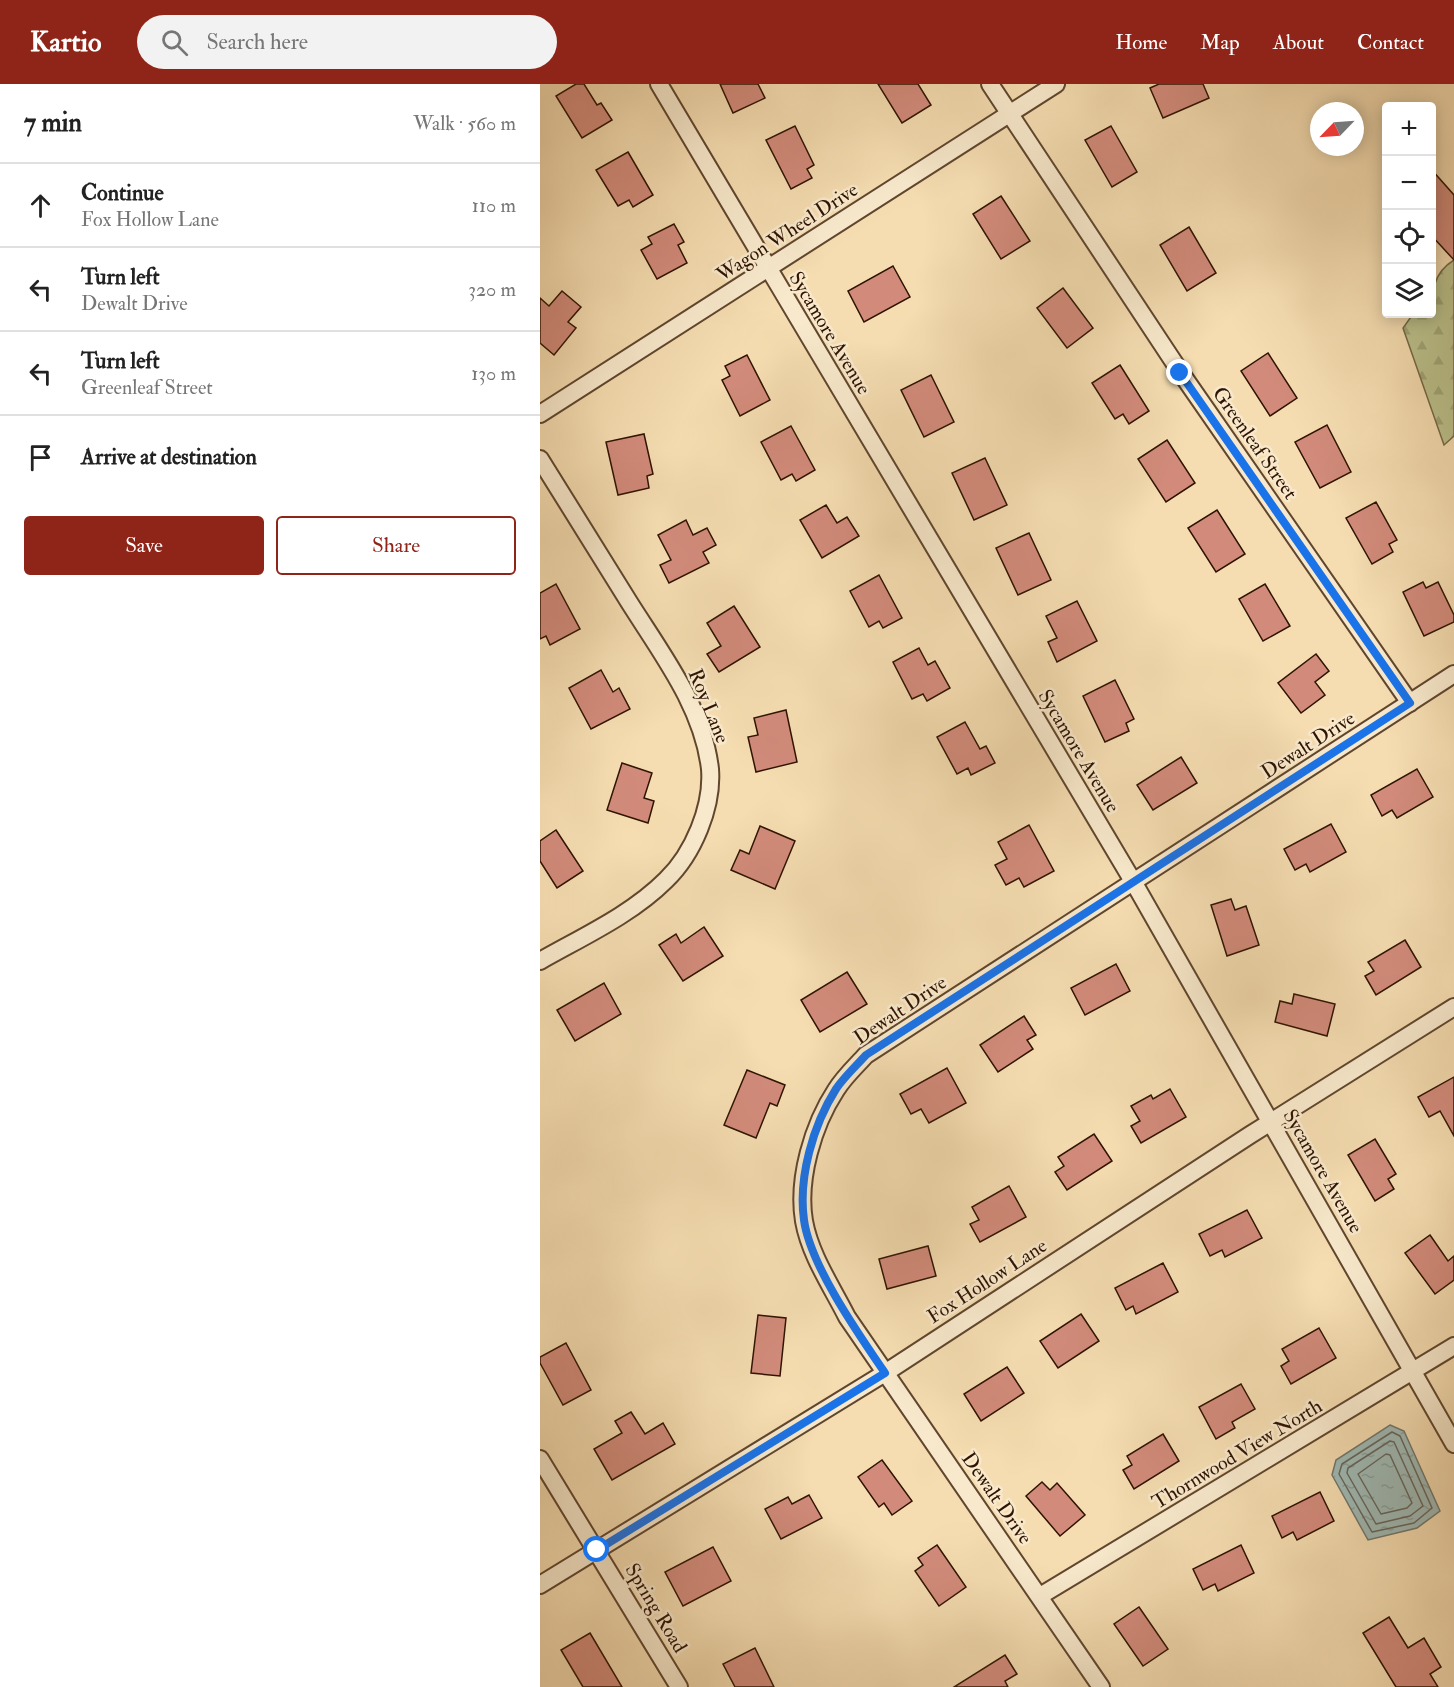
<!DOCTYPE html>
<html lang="en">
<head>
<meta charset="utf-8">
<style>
  :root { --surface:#fff; --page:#f2f2f2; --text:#222; --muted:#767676; --line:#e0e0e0; --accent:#8f2418 }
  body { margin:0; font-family:"IM FELL Double Pica",serif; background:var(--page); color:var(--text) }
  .controls { position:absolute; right:18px; top:18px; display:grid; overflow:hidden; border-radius:6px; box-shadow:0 3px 15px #0003 }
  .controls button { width:54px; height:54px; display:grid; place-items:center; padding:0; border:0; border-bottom:2px solid var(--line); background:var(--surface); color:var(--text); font:30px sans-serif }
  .compass { position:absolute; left:770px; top:18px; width:54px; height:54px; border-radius:50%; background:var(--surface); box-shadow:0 3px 15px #0003; rotate:245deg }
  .stop { position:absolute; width:18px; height:18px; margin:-14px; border:4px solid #1a73e8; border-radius:50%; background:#fff }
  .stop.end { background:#1a73e8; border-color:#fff; box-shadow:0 2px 6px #0008 }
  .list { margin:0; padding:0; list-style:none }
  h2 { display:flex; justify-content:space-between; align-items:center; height:78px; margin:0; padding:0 24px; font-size:26px }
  h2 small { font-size:20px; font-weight:400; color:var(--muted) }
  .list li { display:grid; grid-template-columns:39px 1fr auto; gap:18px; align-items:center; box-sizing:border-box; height:84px; padding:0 24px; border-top:2px solid var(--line) }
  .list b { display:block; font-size:22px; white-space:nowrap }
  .list p { margin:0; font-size:20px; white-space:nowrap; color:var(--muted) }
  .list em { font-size:20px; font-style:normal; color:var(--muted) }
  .actions { display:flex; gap:12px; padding:18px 24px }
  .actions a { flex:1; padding:14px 0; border:2px solid var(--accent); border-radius:6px; text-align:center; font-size:21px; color:var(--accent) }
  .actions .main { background:var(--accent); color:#fff }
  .icon { flex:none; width:33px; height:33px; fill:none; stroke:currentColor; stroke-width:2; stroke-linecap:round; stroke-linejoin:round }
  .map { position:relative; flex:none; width:914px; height:1603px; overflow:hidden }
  header { display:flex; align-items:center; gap:36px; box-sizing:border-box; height:84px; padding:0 30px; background:var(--accent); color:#fff }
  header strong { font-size:28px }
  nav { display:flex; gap:33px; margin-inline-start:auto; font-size:21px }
  .search { width:420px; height:54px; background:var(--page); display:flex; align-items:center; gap:15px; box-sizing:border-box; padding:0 21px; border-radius:33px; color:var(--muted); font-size:22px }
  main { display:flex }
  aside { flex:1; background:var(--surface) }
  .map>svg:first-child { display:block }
  .forest { fill:url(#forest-firs); stroke:#756a47; stroke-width:1.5 }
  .water { fill:url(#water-ripples); stroke:#72776d; stroke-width:1.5 }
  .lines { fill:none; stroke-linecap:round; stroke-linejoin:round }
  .shore { stroke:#67665c; stroke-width:1.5 }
  .building { fill:#d28b7b; stroke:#2f1302; stroke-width:1.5 }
  .minor-casing { stroke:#60462e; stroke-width:20 }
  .minor { stroke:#f8e9cc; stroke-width:16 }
  .route { stroke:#1a73e8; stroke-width:8 }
  .labels { text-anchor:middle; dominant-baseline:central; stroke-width:5; stroke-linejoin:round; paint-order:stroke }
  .street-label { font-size:20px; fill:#2f1302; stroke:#f8e9cc }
</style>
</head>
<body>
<header>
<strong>Kartio</strong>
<div class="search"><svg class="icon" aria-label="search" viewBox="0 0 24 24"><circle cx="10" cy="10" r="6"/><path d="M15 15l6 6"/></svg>Search here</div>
<nav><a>Home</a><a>Map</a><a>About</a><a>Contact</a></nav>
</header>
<main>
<aside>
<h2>7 min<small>Walk · 560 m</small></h2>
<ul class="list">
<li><svg class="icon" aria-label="ahead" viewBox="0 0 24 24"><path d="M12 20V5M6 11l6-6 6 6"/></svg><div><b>Continue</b><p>Fox Hollow Lane</p></div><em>110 m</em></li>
<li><svg class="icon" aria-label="left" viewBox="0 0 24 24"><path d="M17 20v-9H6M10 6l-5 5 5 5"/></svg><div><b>Turn left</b><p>Dewalt Drive</p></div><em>320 m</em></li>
<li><svg class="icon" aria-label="left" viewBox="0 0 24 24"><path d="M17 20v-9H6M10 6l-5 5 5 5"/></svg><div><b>Turn left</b><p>Greenleaf Street</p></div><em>130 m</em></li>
<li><svg class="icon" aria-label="arrive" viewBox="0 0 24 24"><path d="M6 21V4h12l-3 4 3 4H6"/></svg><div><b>Arrive at destination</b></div></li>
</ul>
<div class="actions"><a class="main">Save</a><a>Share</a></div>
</aside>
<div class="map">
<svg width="914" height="1603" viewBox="0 0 914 1603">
  <defs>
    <pattern id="forest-firs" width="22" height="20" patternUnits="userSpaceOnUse" patternTransform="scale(1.5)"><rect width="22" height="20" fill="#bbc18c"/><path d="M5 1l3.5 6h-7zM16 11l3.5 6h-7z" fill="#a1a577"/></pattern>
    <pattern id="water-ripples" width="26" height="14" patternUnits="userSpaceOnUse" patternTransform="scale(1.5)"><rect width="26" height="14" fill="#9fbab5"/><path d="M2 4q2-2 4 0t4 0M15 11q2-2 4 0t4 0" fill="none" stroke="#899f9a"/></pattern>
  </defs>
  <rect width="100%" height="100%" fill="#f5ddb1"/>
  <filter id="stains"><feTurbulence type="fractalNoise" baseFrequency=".00333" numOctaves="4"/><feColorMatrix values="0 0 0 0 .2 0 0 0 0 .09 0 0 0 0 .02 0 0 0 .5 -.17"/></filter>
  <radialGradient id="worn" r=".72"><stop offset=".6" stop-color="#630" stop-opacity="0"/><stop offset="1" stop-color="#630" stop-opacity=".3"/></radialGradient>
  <path class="forest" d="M914,176V352L904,361L863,244L873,230H892C892,207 893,189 914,176Z"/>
  <polygon class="water" points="850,1341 864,1347 900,1427 877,1444 828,1456 792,1391 796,1376"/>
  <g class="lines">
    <g class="shore">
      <polygon points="852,1348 860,1352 892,1424 874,1439 832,1448 799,1390 802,1380"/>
      <polygon points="850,1357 854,1358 883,1422 870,1432 836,1440 807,1389 808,1384"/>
      <polygon points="846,1370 850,1371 872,1419 867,1424 841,1430 818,1390"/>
    </g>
  </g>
  <g class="building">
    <polygon points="36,0 44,0 57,21 61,19 72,36 42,54 16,12"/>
    <polygon points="180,0 218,0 225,14 193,29"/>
    <polygon points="338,0 378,0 391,21 362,39"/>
    <polygon points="619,0 663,0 669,14 623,34 610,4"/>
    <polygon points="255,42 274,81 267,85 272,94 251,105 226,56"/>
    <polygon points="571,42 597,88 572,103 545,56"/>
    <polygon points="88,68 113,111 93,123 89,116 78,122 56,86"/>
    <polygon points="891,85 914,111 914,176 891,151"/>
    <polygon points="461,112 490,157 461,175 433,130"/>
    <polygon points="134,140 144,158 138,161 147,179 117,195 101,166 112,160 108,153"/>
    <polygon points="649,143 676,189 647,207 620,161"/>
    <polygon points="353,182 370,213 324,238 308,207"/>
    <polygon points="523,204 553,244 527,264 497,224"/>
    <polygon points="22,207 41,223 28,238 36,244 14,271 0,259 0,214 9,222"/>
    <polygon points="728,269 757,314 730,332 701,287"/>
    <polygon points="207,271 230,316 200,332 182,296 190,292 185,282"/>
    <polygon points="580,281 609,327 589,340 583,330 575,335 552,299"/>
    <polygon points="391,291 414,338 384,353 361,306"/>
    <polygon points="787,341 811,388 780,404 755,358"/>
    <polygon points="251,342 275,386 256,397 252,390 241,396 221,358"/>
    <polygon points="104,350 113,390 107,392 109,404 78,411 66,358"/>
    <polygon points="627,356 655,399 626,418 598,375"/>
    <polygon points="445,374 467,421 434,436 412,389"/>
    <polygon points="836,418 857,456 849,460 853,468 832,480 806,434"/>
    <polygon points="286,421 297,439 307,433 319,452 282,474 260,436"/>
    <polygon points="677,426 705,470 676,488 648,444"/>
    <polygon points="146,436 153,451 167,444 176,461 163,468 169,479 129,499 120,481 131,476 118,451"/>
    <polygon points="489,449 511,496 478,511 456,464"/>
    <polygon points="339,491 362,534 343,544 339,537 329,543 310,507"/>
    <polygon points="883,498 886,504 898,498 914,531 914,538 884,552 863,508"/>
    <polygon points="16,500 40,545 10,561 6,552 0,555 0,509"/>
    <polygon points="725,500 750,542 723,557 699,515"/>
    <polygon points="537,517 557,557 517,578 508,558 517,554 506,532"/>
    <polygon points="194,522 220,563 179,588 167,570 181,562 167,539"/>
    <polygon points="379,564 388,581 395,577 410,604 387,617 383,610 372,615 353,578"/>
    <polygon points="776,570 789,587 775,598 785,611 761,629 738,599"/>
    <polygon points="61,586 73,608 79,604 90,625 51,645 29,604"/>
    <polygon points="575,596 594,635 586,639 589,647 565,658 543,612"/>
    <polygon points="246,626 257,678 216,688 208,653 218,651 214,634"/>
    <polygon points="425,638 440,665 446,662 455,679 431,691 428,684 417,690 397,653"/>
    <polygon points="641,673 657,699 613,726 597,701"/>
    <polygon points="82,679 112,689 104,714 114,717 108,739 67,726"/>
    <polygon points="877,685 893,713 857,734 852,726 842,732 831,711"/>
    <polygon points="791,740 806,768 770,788 766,780 755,786 744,765"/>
    <polygon points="489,741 514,787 484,803 479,794 466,801 455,781 467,775 458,758"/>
    <polygon points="220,742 255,757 235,805 191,786 200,766 209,770"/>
    <polygon points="16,746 43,787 17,804 0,777 0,757"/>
    <polygon points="691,815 695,826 706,822 719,861 687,872 671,821"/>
    <polygon points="164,843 183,872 143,897 119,861 136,850 141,859"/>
    <polygon points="865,856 881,883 836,911 825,892 834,887 828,878"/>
    <polygon points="576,880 590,907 545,931 531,904"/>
    <polygon points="307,888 327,920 280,948 261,916"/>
    <polygon points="64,899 81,930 35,957 17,926"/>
    <polygon points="754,910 795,920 787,952 735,938 740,917 752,920"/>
    <polygon points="484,932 496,951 487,956 493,965 458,988 440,961"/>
    <polygon points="407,984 426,1019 389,1039 381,1025 371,1030 360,1010"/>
    <polygon points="207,986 245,1001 237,1022 230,1019 216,1054 184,1041"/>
    <polygon points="914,993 914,1052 900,1027 889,1033 878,1013"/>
    <polygon points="630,1005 646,1033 601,1059 591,1042 600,1037 591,1022 611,1011 613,1015"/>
    <polygon points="554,1050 572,1077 527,1106 515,1088 524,1082 518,1073"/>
    <polygon points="835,1055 856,1090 848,1095 854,1105 835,1117 808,1071"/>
    <polygon points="469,1102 486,1133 440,1158 430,1140 439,1136 432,1123"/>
    <polygon points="707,1126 722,1154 685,1173 682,1166 670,1172 659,1150"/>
    <polygon points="890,1151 908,1177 914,1172 914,1196 895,1210 865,1169"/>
    <polygon points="388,1162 396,1192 347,1205 339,1175"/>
    <polygon points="623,1179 638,1208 596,1230 593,1222 586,1226 575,1204"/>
    <polygon points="541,1230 559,1257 518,1284 500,1257"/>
    <polygon points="218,1231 246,1234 240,1292 211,1289"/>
    <polygon points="779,1244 796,1274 751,1300 741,1282 749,1277 742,1265"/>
    <polygon points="26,1259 51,1306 23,1321 0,1279 0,1273"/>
    <polygon points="467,1283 484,1309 441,1337 424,1310"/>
    <polygon points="701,1300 715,1325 692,1338 695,1344 676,1355 659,1323"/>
    <polygon points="91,1328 105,1350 123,1339 135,1360 72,1396 54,1365 82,1349 75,1337"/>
    <polygon points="623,1350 639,1377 594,1405 583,1386 592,1381 587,1372"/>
    <polygon points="342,1376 372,1417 352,1431 344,1419 339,1423 318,1393"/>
    <polygon points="502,1398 510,1406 517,1399 545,1431 520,1452 486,1412"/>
    <polygon points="780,1408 794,1437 757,1456 753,1448 742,1454 732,1432"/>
    <polygon points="269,1411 282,1434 241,1455 225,1425 248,1413 252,1420"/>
    <polygon points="397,1461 426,1503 399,1522 375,1487 383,1481 378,1474"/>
    <polygon points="701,1461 714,1489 678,1507 675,1500 663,1506 653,1485"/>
    <polygon points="173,1463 191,1497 143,1522 125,1488"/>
    <polygon points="599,1523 628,1565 603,1582 574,1540"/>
    <polygon points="849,1533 868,1564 884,1554 901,1583 890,1590 898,1603 856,1603 823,1549"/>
    <polygon points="50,1549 82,1603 43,1603 21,1566"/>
    <polygon points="215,1564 234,1603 195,1603 183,1580"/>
    <polygon points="465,1571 477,1590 465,1597 468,1603 414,1603"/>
  </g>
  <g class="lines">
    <g class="minor-casing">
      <g id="minor">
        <polyline points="119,0 594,799 914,1360"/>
        <polyline points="450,0 641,289 870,619"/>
        <polyline points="0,330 516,0"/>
        <path d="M0,375C30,423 60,471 89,518C121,569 163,623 170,685C173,723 153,770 126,796C91,831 42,853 0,877"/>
        <polyline points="0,1375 139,1603"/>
        <polyline points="0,1501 345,1289 710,1051 914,923"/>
        <polyline points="500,1512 914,1262"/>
        <path d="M561,1603L307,1233C292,1203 270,1171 264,1137C257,1095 273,1041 296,1006C304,993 316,982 326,971L914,590"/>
      </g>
    </g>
    <use href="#minor" class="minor"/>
  </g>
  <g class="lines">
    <path class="route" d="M57,1466L345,1289C319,1251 270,1181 264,1136C258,1094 273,1041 296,1005C304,993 316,982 326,971L870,619L640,289"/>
  </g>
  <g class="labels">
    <g class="street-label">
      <text transform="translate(247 148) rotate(-33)">Wagon Wheel Drive</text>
      <text transform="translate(290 249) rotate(59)">Sycamore Avenue</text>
      <text transform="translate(715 359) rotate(55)">Greenleaf Street</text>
      <text transform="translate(169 622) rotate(68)">Roy Lane</text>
      <text transform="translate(768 661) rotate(-33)">Dewalt Drive</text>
      <text transform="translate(539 667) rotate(59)">Sycamore Avenue</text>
      <text transform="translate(360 926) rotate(-34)">Dewalt Drive</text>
      <text transform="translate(783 1087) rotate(60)">Sycamore Avenue</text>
      <text transform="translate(447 1197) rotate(-33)">Fox Hollow Lane</text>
      <text transform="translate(697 1370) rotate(-31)">Thornwood View North</text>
      <text transform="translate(457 1414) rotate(55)">Dewalt Drive</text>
      <text transform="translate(116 1524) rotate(59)">Spring Road</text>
    </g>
  </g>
  <rect width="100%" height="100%" filter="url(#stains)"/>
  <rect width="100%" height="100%" fill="url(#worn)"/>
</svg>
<div class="controls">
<button>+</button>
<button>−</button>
<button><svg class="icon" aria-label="locate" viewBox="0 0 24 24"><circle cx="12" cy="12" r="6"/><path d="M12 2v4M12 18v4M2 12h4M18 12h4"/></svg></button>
<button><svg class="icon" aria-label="layers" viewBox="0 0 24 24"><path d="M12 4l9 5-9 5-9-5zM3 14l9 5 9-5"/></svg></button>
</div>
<svg class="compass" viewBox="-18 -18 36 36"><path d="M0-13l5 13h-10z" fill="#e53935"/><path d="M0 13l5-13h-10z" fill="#767676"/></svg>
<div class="stop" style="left:57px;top:1466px"></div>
<div class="stop end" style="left:640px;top:289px"></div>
</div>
</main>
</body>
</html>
